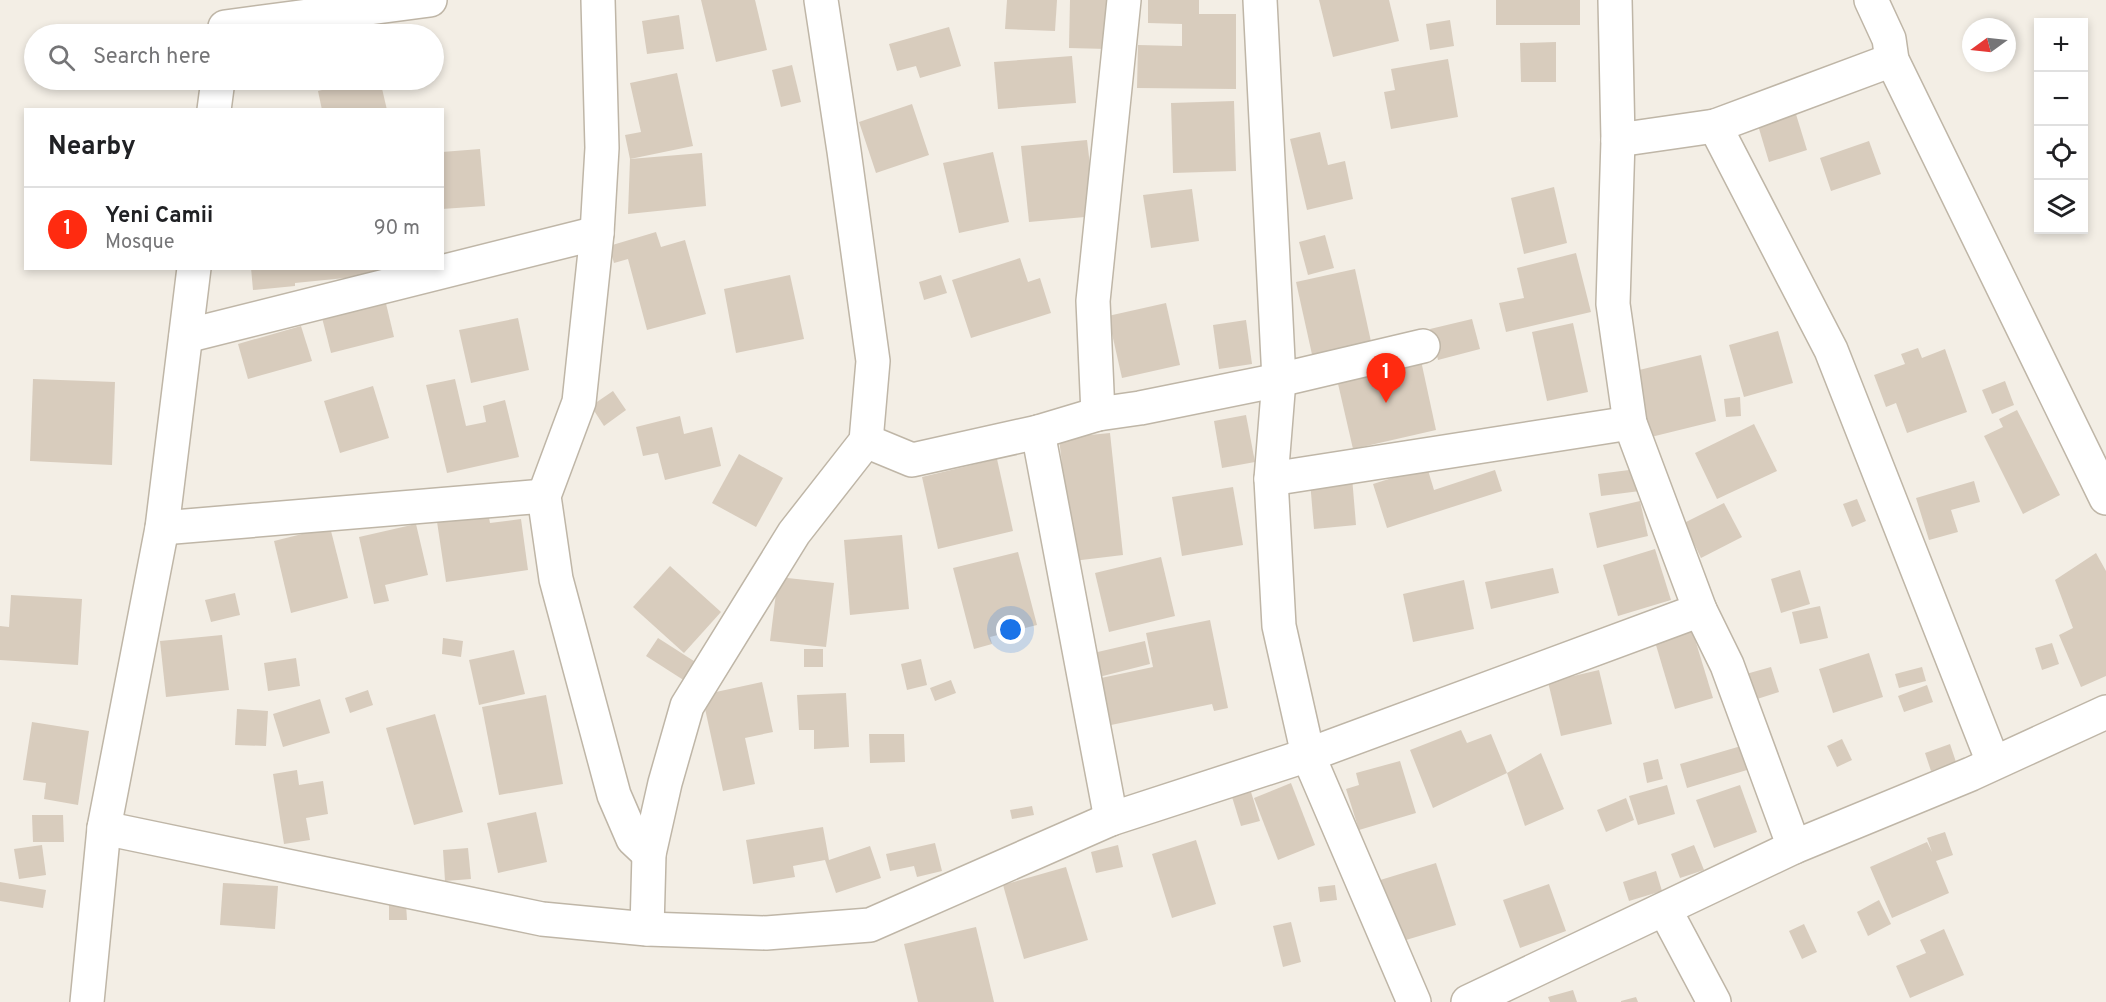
<!DOCTYPE html>
<html lang="en">
<head>
<meta charset="utf-8">
<style>
  :root { --surface:#fff; --page:#f2f2f2; --text:#202124; --muted:#757577; --line:#e0e0e0; --accent:#ff2b10 }
  body { margin:0; font-family:Overpass,sans-serif; background:var(--page); color:var(--text) }
  .controls { position:absolute; right:18px; top:18px; display:grid; overflow:hidden; border-radius:0px; box-shadow:0 3px 9px #0003 }
  .controls button { width:54px; height:54px; display:grid; place-items:center; padding:0; border:0; border-bottom:2px solid var(--line); background:var(--surface); color:var(--text); font:30px sans-serif }
  .compass { position:absolute; left:1962px; top:18px; width:54px; height:54px; border-radius:50%; background:var(--surface); box-shadow:0 3px 9px #0003; rotate:255deg }
  .you { position:absolute; left:1011px; top:630px; width:21px; height:21px; margin:-15px; border:4px solid #fff; border-radius:50%; background:#1a73e8; box-shadow:0 0 0 9px #1a73e833 }
  .badge { display:grid; place-items:center; width:39px; height:39px; border-radius:50%; background:var(--accent); color:#fff; font-size:20px; font-weight:700 }
  .pin { position:absolute; translate:-50% -50px; filter:drop-shadow(0 2px 3px #0008) }
  .pin::after { content:''; position:absolute; top:32px; width:21px; height:18px; background:inherit; clip-path:polygon(0 0,100% 0,50% 100%) }
  .list { margin:0; padding:0; list-style:none }
  h2 { display:flex; justify-content:space-between; align-items:center; height:78px; margin:0; padding:0 24px; font-size:26px }
  h2 small { font-size:20px; font-weight:400; color:var(--muted) }
  .list li { display:grid; grid-template-columns:39px 1fr auto; gap:18px; align-items:center; box-sizing:border-box; height:84px; padding:0 24px; border-top:2px solid var(--line) }
  .list b { display:block; font-size:22px; white-space:nowrap }
  .list p { margin:0; font-size:20px; white-space:nowrap; color:var(--muted) }
  .list em { font-size:20px; font-style:normal; color:var(--muted) }
  .icon { flex:none; width:33px; height:33px; fill:none; stroke:currentColor; stroke-width:2; stroke-linecap:round; stroke-linejoin:round }
  .map { position:relative; flex:none; width:2106px; height:1002px; overflow:hidden }
  .search { position:absolute; background:var(--surface); box-shadow:0 3px 9px #0003; left:24px; top:24px; width:420px; height:66px; display:flex; align-items:center; gap:15px; box-sizing:border-box; padding:0 21px; border-radius:33px; color:var(--muted); font-size:22px }
  .panel { position:absolute; background:var(--surface); box-shadow:0 3px 9px #0003; left:24px; top:108px; width:420px; height:162px; border-radius:0px }
  .map>svg:first-child { display:block }
  .building { fill:#d8ccbd }
  .lines { fill:none; stroke-linecap:round; stroke-linejoin:round }
  .minor-casing { stroke:#bfb6a7; stroke-width:36 }
  .minor { stroke:#fff; stroke-width:33 }
</style>
</head>
<body>
<div class="map">
<svg width="2106" height="1002" viewBox="0 0 2106 1002">
  <rect width="100%" height="100%" fill="#f3eee5"/>
  <g class="building">
    <polygon points="701,0 755,0 767,50 716,62"/>
    <polygon points="1007,0 1057,0 1055,31 1005,29"/>
    <polygon points="1070,0 1109,0 1107,49 1069,48"/>
    <polygon points="1148,0 1199,0 1199,14 1236,14 1236,89 1137,88 1138,45 1182,46 1182,24 1148,23"/>
    <polygon points="1319,0 1389,0 1399,41 1333,57"/>
    <rect x="1496" y="0" width="84" height="25"/>
    <polygon points="679,15 684,49 647,54 642,21"/>
    <polygon points="1450,20 1454,46 1430,50 1426,24"/>
    <polygon points="949,27 961,66 920,78 916,66 897,71 889,44"/>
    <polygon points="1556,42 1556,82 1521,82 1520,43"/>
    <polygon points="1072,56 1076,103 998,109 994,62"/>
    <polygon points="1448,59 1458,117 1391,129 1384,92 1395,90 1391,69"/>
    <polygon points="792,65 801,102 781,107 772,70"/>
    <polygon points="677,73 693,146 630,159 625,135 641,132 630,83"/>
    <polygon points="362,80 380,80 387,110 322,110 318,91"/>
    <polygon points="1234,101 1236,171 1173,173 1171,103"/>
    <polygon points="912,104 929,155 876,173 859,122"/>
    <polygon points="1795,111 1807,150 1769,162 1757,122"/>
    <polygon points="1320,132 1328,165 1345,161 1353,199 1307,210 1290,139"/>
    <polygon points="1087,140 1096,216 1029,222 1021,146"/>
    <polygon points="1869,141 1881,174 1831,191 1820,158"/>
    <polygon points="480,149 485,206 442,209 442,152"/>
    <polygon points="993,152 1009,222 959,233 943,163"/>
    <polygon points="702,153 706,206 628,214 630,159"/>
    <polygon points="1554,187 1567,243 1524,254 1511,198"/>
    <polygon points="1192,189 1199,241 1151,248 1143,195"/>
    <polygon points="656,232 661,247 685,240 706,314 647,330 628,259 614,263 609,246"/>
    <polygon points="1325,235 1334,268 1308,275 1299,242"/>
    <polygon points="1576,253 1591,312 1506,332 1499,303 1524,298 1517,268"/>
    <polygon points="1020,258 1028,282 1040,278 1051,313 971,338 952,280"/>
    <polygon points="251,268 395,268 395,273 295,283 295,286 253,290"/>
    <polygon points="1355,269 1372,346 1313,359 1296,282"/>
    <polygon points="790,275 804,339 736,353 724,289"/>
    <polygon points="941,275 947,293 924,300 919,282"/>
    <polygon points="383,291 394,337 331,353 319,306"/>
    <polygon points="1166,303 1180,365 1122,378 1108,316"/>
    <polygon points="518,318 529,370 471,383 459,330"/>
    <polygon points="1472,319 1480,349 1438,360 1430,329"/>
    <polygon points="1246,320 1252,364 1219,369 1213,325"/>
    <polygon points="1573,323 1588,392 1547,401 1532,332"/>
    <polygon points="301,326 312,361 248,379 238,344"/>
    <polygon points="1778,331 1793,383 1744,397 1729,345"/>
    <polygon points="1918,348 1922,358 1945,349 1967,412 1907,433 1896,403 1886,407 1874,375 1905,364 1901,354"/>
    <polygon points="1701,355 1716,421 1651,437 1635,371"/>
    <polygon points="1420,356 1436,430 1353,449 1336,375"/>
    <polygon points="33,379 115,382 112,465 30,461"/>
    <polygon points="455,379 466,426 486,422 483,406 505,400 519,457 447,473 426,385"/>
    <polygon points="2005,381 2014,405 1992,414 1982,390"/>
    <polygon points="373,386 389,438 340,453 324,401"/>
    <polygon points="613,391 626,410 604,426 591,406"/>
    <polygon points="1740,397 1741,416 1726,417 1724,399"/>
    <polygon points="2017,410 2060,495 2023,514 1984,436 2003,427 1999,419"/>
    <polygon points="1246,415 1255,462 1222,468 1214,421"/>
    <polygon points="680,416 684,434 712,427 721,466 665,480 658,453 643,456 636,427"/>
    <polygon points="1754,424 1777,471 1717,499 1695,453"/>
    <polygon points="1110,433 1123,555 1073,561 1059,438"/>
    <polygon points="739,454 783,478 756,527 712,503"/>
    <polygon points="997,459 1013,531 938,549 922,477"/>
    <polygon points="1427,467 1434,490 1495,470 1502,491 1387,528 1373,484"/>
    <polygon points="1637,469 1640,491 1601,496 1598,474"/>
    <polygon points="1352,477 1356,525 1314,529 1310,481"/>
    <polygon points="1974,481 1980,502 1951,510 1958,532 1929,540 1916,498"/>
    <polygon points="1233,487 1243,545 1182,556 1172,497"/>
    <polygon points="1857,499 1866,521 1852,527 1843,504"/>
    <polygon points="1640,501 1648,536 1597,548 1589,513"/>
    <polygon points="1724,503 1742,537 1701,558 1684,523"/>
    <polygon points="487,507 490,523 521,519 528,570 446,582 436,515"/>
    <polygon points="416,524 428,575 385,585 389,601 374,604 359,537"/>
    <polygon points="330,527 348,598 291,613 274,541"/>
    <polygon points="902,535 909,609 850,615 844,540"/>
    <polygon points="1655,549 1671,600 1618,616 1603,565"/>
    <polygon points="1018,552 1037,625 990,637 992,644 974,649 953,568"/>
    <polygon points="2096,553 2106,571 2106,676 2081,687 2059,635 2073,628 2055,580"/>
    <polygon points="1161,557 1175,616 1109,632 1095,573"/>
    <polygon points="670,566 721,612 684,653 633,607"/>
    <polygon points="1553,568 1559,593 1491,609 1485,582"/>
    <polygon points="1800,570 1810,604 1781,613 1771,579"/>
    <polygon points="778,577 834,583 826,647 770,641"/>
    <polygon points="1464,580 1474,629 1413,642 1403,594"/>
    <polygon points="235,593 240,615 211,622 205,600"/>
    <polygon points="11,595 82,599 78,665 0,660 0,626 9,627"/>
    <polygon points="1820,606 1828,638 1800,644 1792,612"/>
    <polygon points="1210,620 1228,708 1214,711 1212,704 1111,725 1101,678 1153,667 1146,633"/>
    <polygon points="1690,623 1713,698 1675,709 1653,635"/>
    <polygon points="222,635 229,690 166,697 160,641"/>
    <polygon points="443,638 463,641 461,657 442,654"/>
    <polygon points="658,638 697,663 685,681 646,656"/>
    <polygon points="1145,641 1150,664 1095,678 1089,654"/>
    <polygon points="2052,643 2059,664 2042,670 2035,648"/>
    <rect x="804" y="649" width="19" height="18"/>
    <polygon points="514,650 525,694 479,705 469,660"/>
    <polygon points="1869,653 1883,697 1833,713 1819,669"/>
    <polygon points="296,658 300,686 268,691 264,663"/>
    <polygon points="921,659 927,685 907,690 901,664"/>
    <polygon points="1771,667 1779,692 1754,700 1746,674"/>
    <polygon points="1922,667 1926,681 1899,688 1895,674"/>
    <polygon points="1599,670 1612,724 1561,736 1548,682"/>
    <polygon points="951,680 956,693 935,701 930,688"/>
    <polygon points="762,682 773,732 745,738 755,784 723,791 702,695"/>
    <polygon points="1927,685 1933,702 1904,712 1898,696"/>
    <polygon points="368,690 373,705 350,713 345,698"/>
    <polygon points="846,693 849,747 814,749 814,730 799,730 797,695"/>
    <polygon points="546,695 563,784 499,795 482,707"/>
    <polygon points="320,699 330,733 283,747 273,714"/>
    <polygon points="237,709 268,711 266,746 235,745"/>
    <polygon points="435,714 463,812 414,825 386,728"/>
    <polygon points="32,722 89,731 78,805 44,799 46,783 23,780"/>
    <polygon points="1461,730 1467,743 1491,734 1507,773 1541,753 1564,809 1525,826 1507,773 1433,808 1410,750"/>
    <polygon points="869,734 904,734 905,762 870,763"/>
    <polygon points="1842,739 1852,760 1837,767 1827,746"/>
    <polygon points="1950,744 1956,762 1931,771 1925,753"/>
    <polygon points="1741,746 1747,770 1687,788 1680,764"/>
    <polygon points="1658,759 1663,779 1647,783 1643,763"/>
    <polygon points="1400,761 1416,813 1359,830 1346,789 1359,785 1356,773"/>
    <polygon points="297,770 299,785 323,781 328,814 306,818 310,840 284,844 273,774"/>
    <polygon points="1291,783 1315,845 1278,860 1254,798"/>
    <polygon points="1667,785 1675,814 1638,825 1629,796"/>
    <polygon points="1740,785 1757,832 1714,848 1696,800"/>
    <polygon points="1251,792 1260,821 1241,826 1232,797"/>
    <polygon points="1626,798 1634,820 1606,832 1597,810"/>
    <polygon points="1032,806 1034,815 1012,819 1010,810"/>
    <polygon points="536,812 547,862 498,873 487,823"/>
    <polygon points="32,815 63,815 64,842 33,842"/>
    <polygon points="823,827 829,860 870,846 881,878 836,893 825,860 793,866 795,877 753,884 746,840"/>
    <polygon points="1945,832 1953,855 1936,861 1949,893 1892,918 1870,867 1927,842 1932,852 1927,838"/>
    <polygon points="1196,840 1216,904 1172,918 1152,854"/>
    <polygon points="935,843 942,871 917,877 914,866 890,871 886,854"/>
    <polygon points="42,845 46,875 19,879 14,849"/>
    <polygon points="1118,845 1123,867 1096,873 1091,852"/>
    <polygon points="1694,845 1704,870 1680,878 1671,854"/>
    <polygon points="468,848 471,879 445,881 443,850"/>
    <polygon points="1436,863 1456,925 1396,943 1377,881"/>
    <polygon points="1066,867 1088,940 1024,959 1003,885"/>
    <polygon points="1656,871 1662,891 1629,901 1623,882"/>
    <polygon points="0,882 46,890 43,908 0,901"/>
    <polygon points="223,883 278,886 275,929 220,925"/>
    <polygon points="1549,884 1566,931 1520,948 1503,900"/>
    <polygon points="1335,885 1337,900 1320,902 1318,887"/>
    <polygon points="1879,900 1891,924 1868,936 1857,912"/>
    <polygon points="389,904 406,904 407,920 389,920"/>
    <polygon points="1291,922 1301,962 1283,967 1273,926"/>
    <polygon points="1804,924 1817,952 1802,959 1789,931"/>
    <polygon points="976,927 994,1002 918,1002 904,944"/>
    <polygon points="1944,929 1964,975 1910,998 1896,966 1926,953 1920,940"/>
    <polygon points="1573,990 1577,1002 1550,1002 1548,997"/>
    <polygon points="1636,997 1638,1002 1621,1002 1621,1001"/>
  </g>
  <g class="lines">
    <g class="minor-casing">
      <g id="minor">
        <polyline points="598,0 602,148 597,233 579,402 544,496 556,579 614,795 633,839 649,854"/>
        <polyline points="1260,0 1279,380 1271,479 1279,626 1308,755 1414,1002"/>
        <polyline points="1615,0 1618,140 1613,304 1630,423 1700,610 1727,665 1794,847"/>
        <polyline points="1871,0 1889,39 1892,60 2106,498"/>
        <polyline points="225,27 430,0"/>
        <polyline points="214,110 218,80"/>
        <polyline points="1715,126 1831,350 1993,762"/>
        <polyline points="1618,140 1715,126 1892,60"/>
        <polyline points="186,336 597,233"/>
        <polyline points="1098,414 1093,301 1124,0"/>
        <polyline points="1038,432 1111,819"/>
        <polyline points="866,441 912,460 1038,432 1098,414 1140,408 1279,380 1423,346"/>
        <polyline points="1271,479 1630,423"/>
        <polyline points="162,528 544,496"/>
        <polyline points="104,828 542,919 647,929 766,933 870,925 1111,819 1308,755 1700,610"/>
        <polyline points="1665,910 1714,1002"/>
        <polyline points="647,929 649,854 665,783 687,706 794,533 866,441 873,361 844,151 821,0"/>
        <polyline points="87,1002 104,828 162,528 194,268"/>
        <polyline points="1468,1002 1794,847 1971,774 2106,712"/>
      </g>
    </g>
    <use href="#minor" class="minor"/>
  </g>
</svg>
<div class="controls">
<button>+</button>
<button>−</button>
<button><svg class="icon" aria-label="locate" viewBox="0 0 24 24"><circle cx="12" cy="12" r="6"/><path d="M12 2v4M12 18v4M2 12h4M18 12h4"/></svg></button>
<button><svg class="icon" aria-label="layers" viewBox="0 0 24 24"><path d="M12 4l9 5-9 5-9-5zM3 14l9 5 9-5"/></svg></button>
</div>
<svg class="compass" viewBox="-18 -18 36 36"><path d="M0-13l5 13h-10z" fill="#e53935"/><path d="M0 13l5-13h-10z" fill="#757577"/></svg>
<div class="you"></div>
<div class="pin badge" style="left:1386px;top:403px">1</div>
<div class="search"><svg class="icon" aria-label="search" viewBox="0 0 24 24"><circle cx="10" cy="10" r="6"/><path d="M15 15l6 6"/></svg>Search here</div>
<section class="panel">
<h2>Nearby<small></small></h2>
<ul class="list">
<li><span class="badge">1</span><div><b>Yeni Camii</b><p>Mosque</p></div><em>90 m</em></li>
</ul>
</section>
</div>
</body>
</html>
